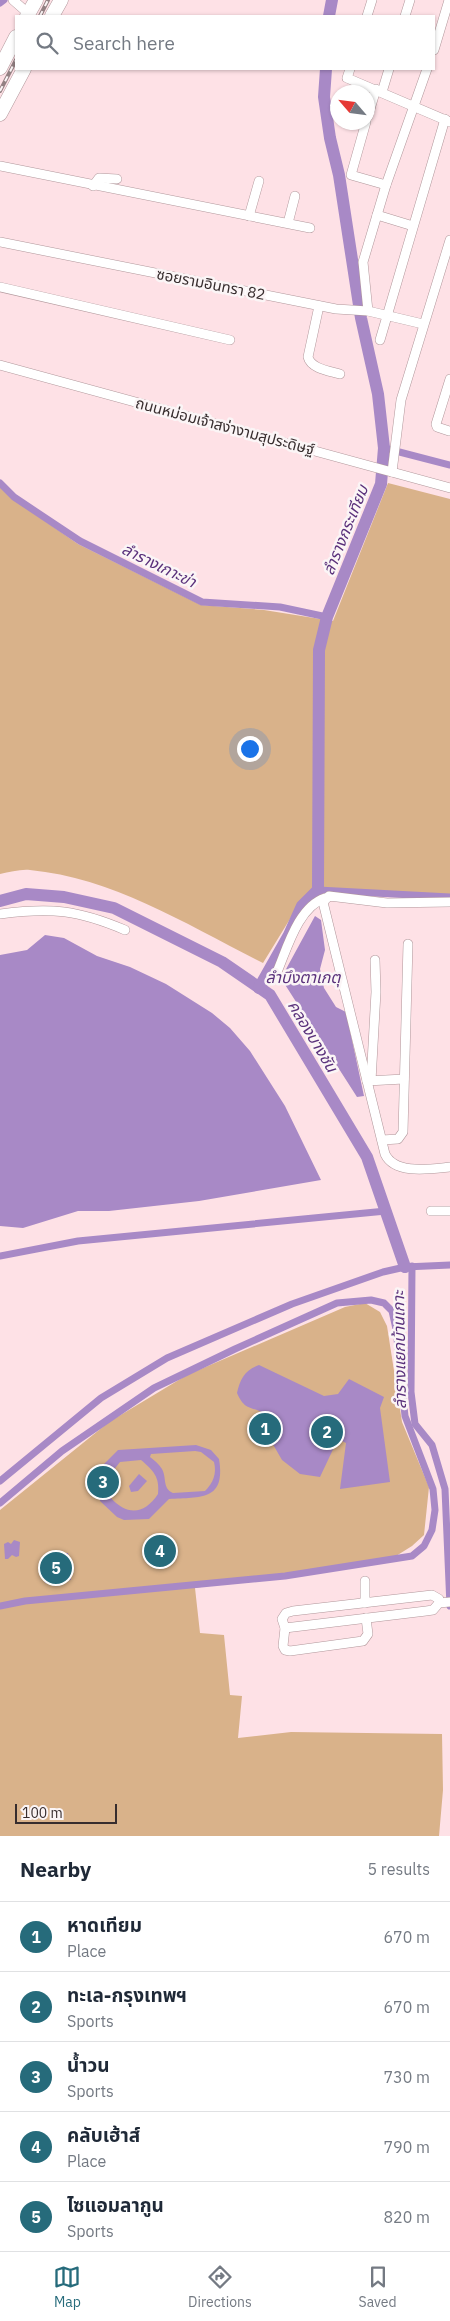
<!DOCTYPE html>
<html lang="en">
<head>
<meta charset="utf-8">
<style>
  :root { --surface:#fff; --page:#f2f2f3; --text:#1f2937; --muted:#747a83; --line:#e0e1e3; --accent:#266b7b }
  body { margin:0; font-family:"IBM Plex Sans","Noto Sans Thai",sans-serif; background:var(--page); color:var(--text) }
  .compass { position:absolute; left:330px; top:85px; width:45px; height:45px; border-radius:50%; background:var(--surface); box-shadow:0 1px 4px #0004; rotate:298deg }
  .scale { position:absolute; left:15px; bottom:12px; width:102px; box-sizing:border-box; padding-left:5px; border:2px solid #372d2e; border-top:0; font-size:14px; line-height:18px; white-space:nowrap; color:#372d2e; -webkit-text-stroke:4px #fbf5f6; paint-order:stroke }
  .you { position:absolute; left:249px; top:748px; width:18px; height:18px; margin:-12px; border:4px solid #fff; border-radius:50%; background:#1a73e8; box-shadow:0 0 0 8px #1a73e833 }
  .badge { display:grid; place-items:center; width:32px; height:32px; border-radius:50%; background:var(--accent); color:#fff; font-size:16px; font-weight:700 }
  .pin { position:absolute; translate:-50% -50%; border:2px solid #fff; box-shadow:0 1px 5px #0006 }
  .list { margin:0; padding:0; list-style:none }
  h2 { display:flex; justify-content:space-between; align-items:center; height:65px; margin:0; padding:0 20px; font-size:21px }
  h2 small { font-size:16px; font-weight:400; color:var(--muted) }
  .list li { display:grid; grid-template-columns:32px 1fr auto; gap:15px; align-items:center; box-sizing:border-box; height:70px; padding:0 20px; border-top:1px solid var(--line) }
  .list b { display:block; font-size:19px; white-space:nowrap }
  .list p { margin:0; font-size:16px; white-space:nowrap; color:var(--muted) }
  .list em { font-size:16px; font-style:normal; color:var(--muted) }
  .icon { flex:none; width:28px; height:28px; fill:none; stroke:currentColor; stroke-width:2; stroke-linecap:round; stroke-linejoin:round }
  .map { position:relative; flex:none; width:450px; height:1836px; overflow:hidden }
  .search { position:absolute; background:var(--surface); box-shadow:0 1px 4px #0004; left:15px; right:15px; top:15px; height:55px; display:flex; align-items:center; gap:12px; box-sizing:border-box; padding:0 18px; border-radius:0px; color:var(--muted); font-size:19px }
  .sheet { height:415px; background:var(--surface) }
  nav { display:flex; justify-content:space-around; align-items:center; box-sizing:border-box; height:70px; border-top:1px solid var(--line); background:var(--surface); font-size:14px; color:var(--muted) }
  nav a { display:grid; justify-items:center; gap:2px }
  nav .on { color:var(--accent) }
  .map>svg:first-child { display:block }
  .green { fill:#d9b28a }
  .water { fill:#a889c6; fill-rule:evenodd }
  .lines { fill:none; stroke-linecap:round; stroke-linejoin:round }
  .canal { stroke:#a889c6; stroke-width:7 }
  .river { stroke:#a889c6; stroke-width:12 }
  .minor-casing { stroke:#b1979b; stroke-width:10 }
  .highway-casing { stroke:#b1979b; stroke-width:15 }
  .minor { stroke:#fff; stroke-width:9 }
  .highway { stroke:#fff; stroke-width:14 }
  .rail-casing { stroke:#938183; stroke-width:4 }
  .rail { stroke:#fbf5f6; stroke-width:2; stroke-dasharray:5.5; stroke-linecap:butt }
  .labels { text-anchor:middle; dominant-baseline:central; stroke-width:5; stroke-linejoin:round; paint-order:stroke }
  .street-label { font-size:15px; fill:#372d2e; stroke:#fbf5f6 }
  .water-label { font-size:16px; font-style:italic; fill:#5a317b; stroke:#fbf5f6 }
</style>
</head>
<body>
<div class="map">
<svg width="450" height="1836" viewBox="0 0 450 1836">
  <rect width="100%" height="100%" fill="#fee1e6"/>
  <g class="green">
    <path d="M388,483L450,499V899L372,896L321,891L301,901L263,963C189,926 114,878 30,870C21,869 10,872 0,874V486L16,501L78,544L201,605L264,610L333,621Z"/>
    <polygon points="365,1303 380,1312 387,1326 402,1422 429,1487 424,1535 412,1546 396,1556 195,1588 200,1633 224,1635 230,1695 242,1696 238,1738 291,1732 442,1734 443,1790 439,1836 0,1836 0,1510 109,1422 187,1375 345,1307"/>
  </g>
  <g class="water">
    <polygon points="315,916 321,920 325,950 320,969 324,988 336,1007 346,1012 364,1096 357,1097 284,983 285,971"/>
    <polygon points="45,935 64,938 97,956 130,967 166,984 212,1013 230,1028 250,1051 285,1106 321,1180 199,1201 109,1211 78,1211 23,1228 0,1226 0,955 27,950"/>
    <path d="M259,1365L324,1396L338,1394L349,1379L384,1397L380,1408L390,1482L340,1489L346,1443L340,1440L337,1441L320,1477L300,1474L282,1460L271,1441L268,1417C254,1404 246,1414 237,1393C240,1379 245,1370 259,1365Z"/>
    <path d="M196,1445L211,1450L219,1459C226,1501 201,1497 169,1499L149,1519L124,1520L117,1517L100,1501L98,1482L104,1464L118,1450ZM195,1451L201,1452L214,1462C217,1474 213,1483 205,1491L173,1493C162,1488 167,1478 162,1469C159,1464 154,1460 150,1457L151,1454ZM141,1460C153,1470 160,1477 158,1494C144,1515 127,1516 110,1497L109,1476L120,1462Z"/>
    <polygon points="139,1474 147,1481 138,1491 131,1492 129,1486"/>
    <polygon points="14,1540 20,1542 19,1556 16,1557 12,1555 8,1559 5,1559 4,1544 8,1542 11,1544"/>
    <polygon points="68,1553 71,1580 45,1583 42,1557"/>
  </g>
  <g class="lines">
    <g class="canal">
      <polyline points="0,3 4,0"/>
      <polyline points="384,448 450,465"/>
      <polyline points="0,483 14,497 80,541 202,602 280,607 327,617"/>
      <polyline points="318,890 450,897"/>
      <polyline points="0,1256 78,1241 386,1211"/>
      <polyline points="412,1266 411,1392 415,1424 432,1445 445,1489 450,1606"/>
      <polyline points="0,1481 101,1398 167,1358 292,1304 383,1272 405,1267 450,1265"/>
      <polyline points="0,1503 62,1451 154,1388 235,1349 337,1303 371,1300 384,1303 392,1311 396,1329 405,1416 433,1489 435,1510 432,1530 424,1546 412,1556 285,1576 25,1601 0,1606"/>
    </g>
    <g class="river">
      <polyline points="329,16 332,0"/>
      <polyline points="0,901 26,894 64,897 114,908 222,962 270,995 367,1157 405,1267"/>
      <polyline points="259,988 289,935 302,906 318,890 319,650 327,617 381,484 384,448 378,394 361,318 339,175 330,138 324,97 326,69"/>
    </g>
    <g class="minor-casing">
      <g id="minor">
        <polyline points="13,0 29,14"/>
        <polyline points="367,16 372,0"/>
        <polyline points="405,16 410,0"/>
        <polyline points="434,50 449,0"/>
        <polyline points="350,69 347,78 450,122"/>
        <polyline points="382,92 389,69"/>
        <polyline points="368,116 376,89"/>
        <polyline points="366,122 351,175 386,185"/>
        <polyline points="0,166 310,228"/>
        <polyline points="93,186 99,178 117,179"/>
        <polyline points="377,215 413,226"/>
        <polyline points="249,216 259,181"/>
        <polyline points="288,223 295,196"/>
        <polyline points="0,242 336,309 368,311 423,324"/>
        <polyline points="0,287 230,340"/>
        <path d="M319,306L308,357C311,369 330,371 340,374"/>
        <polyline points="368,311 363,262 386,185 427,69"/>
        <polyline points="380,340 445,119"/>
        <polyline points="0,365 450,488"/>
        <polyline points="449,431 437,427 436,424 450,379"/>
        <polyline points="392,472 401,400 450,240"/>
        <path d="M450,902L387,903L329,896L323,902L385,1154C395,1175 430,1169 450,1167"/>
        <path d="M0,914C51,907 78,910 125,930"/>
        <path d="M277,972C287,949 298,907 325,898"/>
        <polyline points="367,1081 404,1079"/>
        <polyline points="371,1081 376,992 375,960"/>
        <polyline points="382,1140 398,1139 403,1132 408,944"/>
        <polyline points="431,1211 450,1211"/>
        <polyline points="365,1581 365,1603"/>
        <polyline points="366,1618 368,1634 363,1641 290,1651 285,1650 283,1646 285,1628 282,1619 286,1613 293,1611 432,1595 439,1599 439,1603"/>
        <polyline points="285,1628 426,1611 433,1610 439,1603 450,1602"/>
      </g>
    </g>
    <g class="highway-casing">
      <g id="highway">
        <polyline points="27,16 36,0"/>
        <polyline points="52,16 61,0"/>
        <polyline points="0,68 16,37"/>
        <polyline points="0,114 24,69"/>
      </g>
    </g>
    <use href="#minor" class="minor"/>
    <use href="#highway" class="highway"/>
    <g class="rail-casing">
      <g id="rail">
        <polyline points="40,16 48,0"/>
        <polyline points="0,91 16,60"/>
      </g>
    </g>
    <use href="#rail" class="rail"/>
  </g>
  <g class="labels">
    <g class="street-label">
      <text transform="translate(211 284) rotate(11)">ซอยรามอินทรา 82</text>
      <text transform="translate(225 426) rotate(15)">ถนนหม่อมเจ้าสง่างามสุประดิษฐ์</text>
    </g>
    <g class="water-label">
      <text transform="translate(345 530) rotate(-68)">ลำรางกระเทียม</text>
      <text transform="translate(159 565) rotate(26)">ลำรางเกาะข่า</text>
      <text x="303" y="977">ลำบึงตาเกตุ</text>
      <text transform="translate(313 1036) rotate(59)">คลองบางชัน</text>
      <text transform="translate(399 1350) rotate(-91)">ลำรางแยกบ้านเกาะ</text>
    </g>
  </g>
</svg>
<svg class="compass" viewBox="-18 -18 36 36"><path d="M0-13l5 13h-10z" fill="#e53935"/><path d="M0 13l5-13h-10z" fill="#747a83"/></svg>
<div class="scale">100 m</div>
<div class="you"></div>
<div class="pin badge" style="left:265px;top:1429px">1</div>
<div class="pin badge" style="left:327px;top:1432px">2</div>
<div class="pin badge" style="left:103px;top:1482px">3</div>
<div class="pin badge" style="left:160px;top:1551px">4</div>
<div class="pin badge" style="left:56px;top:1568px">5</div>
<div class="search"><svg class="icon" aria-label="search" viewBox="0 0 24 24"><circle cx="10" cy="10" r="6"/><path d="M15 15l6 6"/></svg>Search here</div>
</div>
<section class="sheet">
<h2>Nearby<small>5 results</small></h2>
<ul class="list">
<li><span class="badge">1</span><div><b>หาดเทียม</b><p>Place</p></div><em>670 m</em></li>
<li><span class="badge">2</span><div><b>ทะเล-กรุงเทพฯ</b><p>Sports</p></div><em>670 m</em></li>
<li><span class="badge">3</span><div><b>น้ำวน</b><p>Sports</p></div><em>730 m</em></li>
<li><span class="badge">4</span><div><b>คลับเฮ้าส์</b><p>Place</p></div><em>790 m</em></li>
<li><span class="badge">5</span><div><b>ไซแอมลากูน</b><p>Sports</p></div><em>820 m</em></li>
</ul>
</section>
<nav>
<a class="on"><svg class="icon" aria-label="map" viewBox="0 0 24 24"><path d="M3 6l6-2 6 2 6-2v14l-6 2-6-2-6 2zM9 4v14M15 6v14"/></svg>Map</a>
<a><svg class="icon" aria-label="directions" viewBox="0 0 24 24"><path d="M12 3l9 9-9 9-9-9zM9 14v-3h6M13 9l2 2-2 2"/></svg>Directions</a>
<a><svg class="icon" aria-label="saved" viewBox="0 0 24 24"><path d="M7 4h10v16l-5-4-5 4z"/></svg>Saved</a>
</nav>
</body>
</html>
